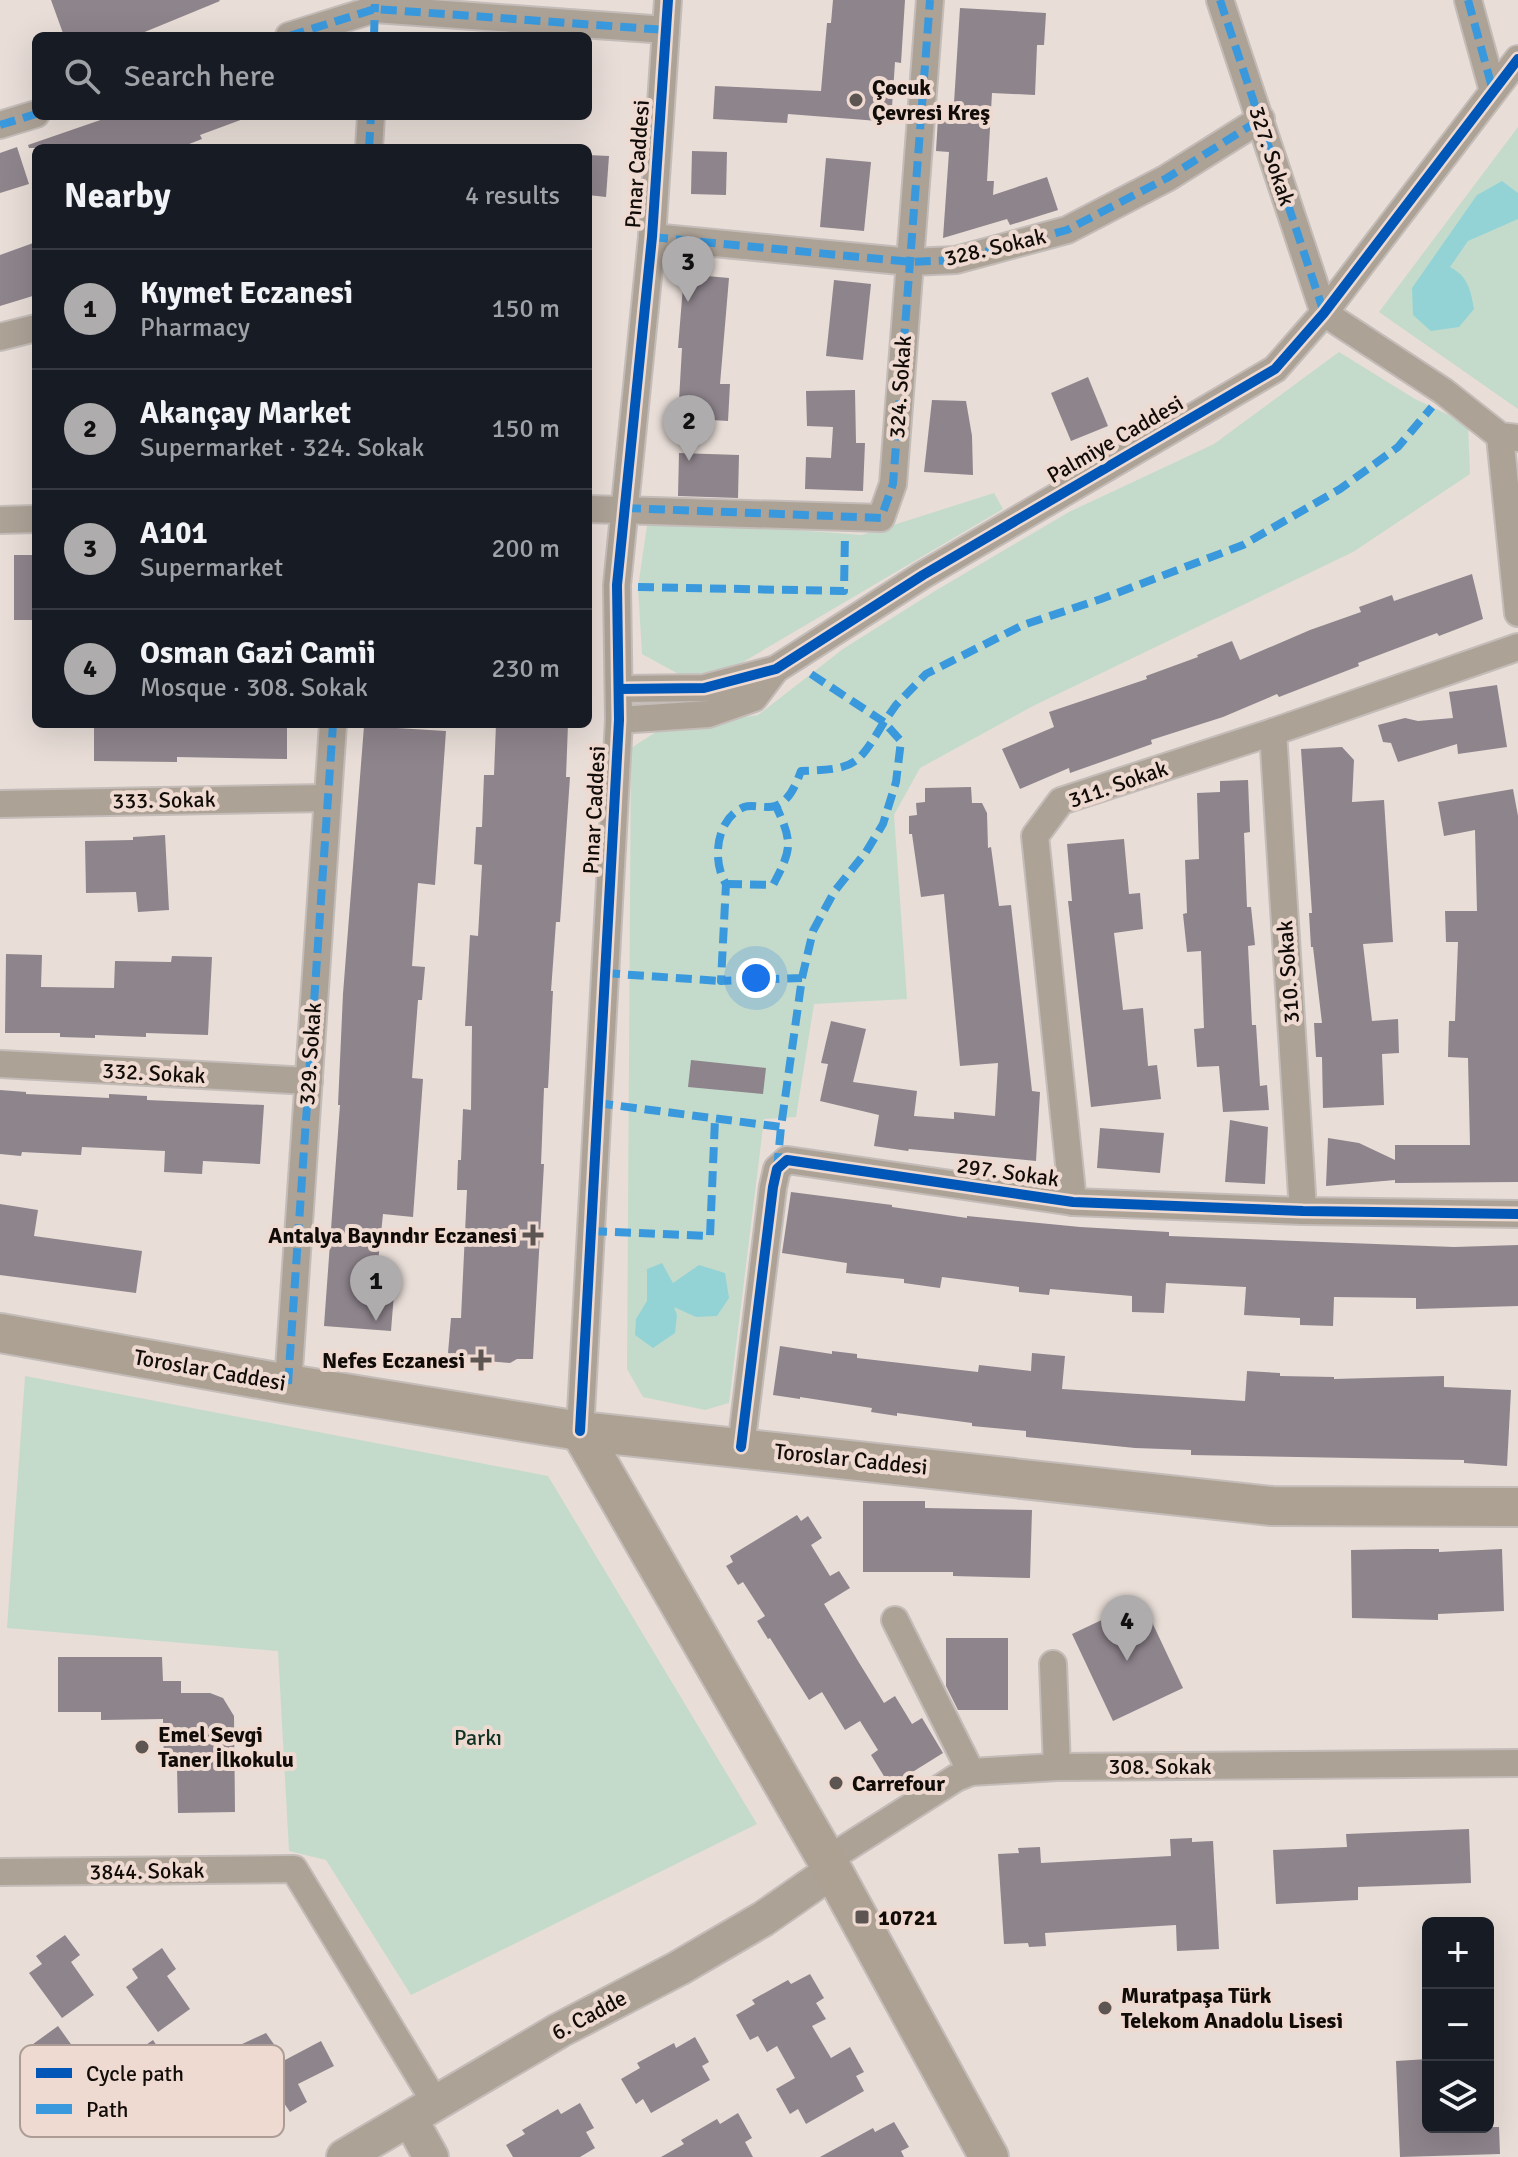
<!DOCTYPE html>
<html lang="en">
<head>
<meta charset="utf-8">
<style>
  :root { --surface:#171b24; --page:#20242c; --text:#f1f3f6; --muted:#9ea1a6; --line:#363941; --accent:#aeacac }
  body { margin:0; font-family:Signika,sans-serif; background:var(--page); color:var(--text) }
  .controls { position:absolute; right:24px; bottom:24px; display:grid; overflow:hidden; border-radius:12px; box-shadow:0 8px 32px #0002 }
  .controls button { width:72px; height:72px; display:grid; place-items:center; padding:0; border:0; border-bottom:2px solid var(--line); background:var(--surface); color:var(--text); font:40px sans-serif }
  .you { position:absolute; left:756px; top:978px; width:28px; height:28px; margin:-20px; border:6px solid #fff; border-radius:50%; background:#1a73e8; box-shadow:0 0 0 12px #1a73e833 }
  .badge { display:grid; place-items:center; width:52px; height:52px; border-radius:50%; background:var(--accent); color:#111; font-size:26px; font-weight:700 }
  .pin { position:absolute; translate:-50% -66px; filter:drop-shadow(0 2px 4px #0008) }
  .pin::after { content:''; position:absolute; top:42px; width:28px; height:24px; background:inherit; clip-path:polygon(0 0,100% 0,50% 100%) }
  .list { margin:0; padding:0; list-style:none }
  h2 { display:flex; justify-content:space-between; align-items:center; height:104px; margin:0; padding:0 32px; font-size:34px }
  h2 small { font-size:26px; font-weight:400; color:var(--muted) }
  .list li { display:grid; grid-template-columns:52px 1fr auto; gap:24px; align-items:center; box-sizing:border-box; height:120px; padding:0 32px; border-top:2px solid var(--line) }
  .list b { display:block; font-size:30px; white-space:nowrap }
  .list p { margin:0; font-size:26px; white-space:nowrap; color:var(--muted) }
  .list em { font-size:26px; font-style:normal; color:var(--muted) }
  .icon { flex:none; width:44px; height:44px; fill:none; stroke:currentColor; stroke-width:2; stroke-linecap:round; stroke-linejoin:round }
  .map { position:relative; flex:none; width:1518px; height:2157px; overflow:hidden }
  .search { position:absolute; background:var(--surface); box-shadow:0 8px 32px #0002; left:32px; top:32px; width:560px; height:88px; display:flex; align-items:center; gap:20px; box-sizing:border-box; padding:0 28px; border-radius:12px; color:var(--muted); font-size:30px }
  .panel { position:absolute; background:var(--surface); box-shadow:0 8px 32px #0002; left:32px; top:144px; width:560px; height:584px; border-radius:12px }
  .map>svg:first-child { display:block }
  .green { fill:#c4dbcb }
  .water { fill:#94d3d5 }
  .building { fill:#8e848c }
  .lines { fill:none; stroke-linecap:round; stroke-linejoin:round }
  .minor-casing { stroke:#c4bcb8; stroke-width:30 }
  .tertiary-casing { stroke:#c4bcb8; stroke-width:38 }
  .secondary-casing { stroke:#c4bcb8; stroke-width:42 }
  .minor { stroke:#ada296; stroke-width:26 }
  .tertiary { stroke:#ada296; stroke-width:34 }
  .secondary { stroke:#aca193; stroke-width:38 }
  .quiet { stroke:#3a99dd; stroke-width:8; stroke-dasharray:16 8; stroke-linecap:butt }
  .cycleway-casing { stroke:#eedad1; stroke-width:15 }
  .cycleway { stroke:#0057b8; stroke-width:10 }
  .poi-dot { fill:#5d5551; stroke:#eedad1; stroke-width:3 }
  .labels { text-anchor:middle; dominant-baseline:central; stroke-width:8; stroke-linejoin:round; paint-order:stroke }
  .poi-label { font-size:22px; font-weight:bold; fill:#120c09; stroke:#eedad1; text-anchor:start }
  .street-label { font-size:22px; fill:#120c09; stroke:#eedad1 }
  .park-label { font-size:22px; fill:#0f3224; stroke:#eedad1 }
  .key { fill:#eedad1; stroke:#ac9c95; stroke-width:2 }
  .key-label { font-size:22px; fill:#120c09 }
</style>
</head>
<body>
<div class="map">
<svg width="1518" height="2157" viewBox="0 0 1518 2157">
  <rect width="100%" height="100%" fill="#e8ddd7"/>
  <g class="green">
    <polygon points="1518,127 1518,409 1379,312"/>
    <polygon points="1339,352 1415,399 1468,424 1470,474 1353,552 1033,706 920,768 894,815 907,999 814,1004 796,1117 764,1119 729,1403 705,1410 643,1397 627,1369 631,748 659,730 758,715 843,649 935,591 1069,512 1214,444"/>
    <polygon points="994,493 1003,509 738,665 684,677 642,654 638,587 648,519 862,535"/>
    <polygon points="25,1376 548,1476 757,1824 411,1995 326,1860 289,1851 278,1651 7,1628"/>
  </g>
  <g class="water">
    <path d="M1502,181L1518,193V219L1468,241L1450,267C1468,276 1471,291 1474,309L1459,327L1431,331L1413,315L1412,288L1477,195Z"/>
    <polygon points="662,1263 673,1283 699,1265 725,1273 729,1298 717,1316 696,1317 674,1307 677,1315 675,1333 653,1348 635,1335 636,1319 647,1301 647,1269"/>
  </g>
  <g class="building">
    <polygon points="51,0 219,0 220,1 135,36 64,36"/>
    <polygon points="833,0 905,0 901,63 895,62 891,122 788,114 787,123 713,119 715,86 821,91 827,23 831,23"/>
    <polygon points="960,8 1046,13 1044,45 1037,45 1035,95 992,93 987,181 994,181 993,195 1047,177 1058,210 1010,225 1007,219 943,238 949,152 936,151 938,118 953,119"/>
    <polygon points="112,116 245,116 246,118 200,135 202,139 179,148 29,148 28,145"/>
    <polygon points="17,147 29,184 0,193 0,153"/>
    <polygon points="692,151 727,152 726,195 691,194"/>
    <polygon points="588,155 609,156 606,197 588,195"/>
    <polygon points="826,158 871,162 864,231 820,227"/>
    <polygon points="36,242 36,295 0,306 0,255"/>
    <polygon points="684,274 729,278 720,384 730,384 728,421 678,418 682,348 678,348"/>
    <polygon points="834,280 871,284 863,360 826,356"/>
    <polygon points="1088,377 1108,426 1071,441 1051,393"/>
    <polygon points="855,390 856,443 865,443 863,491 805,489 806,457 831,458 833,427 807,426 806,391"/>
    <polygon points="932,400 966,401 972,436 973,475 924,472"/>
    <polygon points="679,453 739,455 738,498 678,496"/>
    <rect x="14" y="555" width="22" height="65"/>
    <polygon points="1472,574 1483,619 1439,636 1437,633 1358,663 1359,666 1279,697 1277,694 1223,717 1151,740 1152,744 1070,773 1069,768 1020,789 1002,749 1054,727 1049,712 1147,679 1146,676 1198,657 1197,655 1232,641 1240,660 1310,630 1361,612 1359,607 1392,595 1394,601"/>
    <polygon points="1497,685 1507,747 1458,754 1457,744 1398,762 1391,743 1383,742 1378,725 1405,718 1418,721 1453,718 1449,692"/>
    <polygon points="94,724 287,724 287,759 177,757 177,762 94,761"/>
    <polygon points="496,724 568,724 566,777 570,777 560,922 556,922 551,991 553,991 548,1088 544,1088 541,1164 544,1164 533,1359 517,1359 510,1363 474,1360 467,1356 448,1353 451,1318 461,1318 467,1190 457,1190 458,1160 461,1160 463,1109 471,1110 472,1026 465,1026 470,935 478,936 482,865 474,864 476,827 482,827 484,775 494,775"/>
    <polygon points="364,726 446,731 435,885 418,883 412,966 425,967 422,1000 418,1000 412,1078 423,1079 413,1217 383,1214 375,1291 394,1293 391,1331 324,1326 340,1105 338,1105 343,994"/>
    <polygon points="1342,747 1354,760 1352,802 1384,800 1393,942 1363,944 1372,1021 1398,1019 1399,1053 1382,1054 1384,1105 1323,1108 1322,1057 1316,1057 1314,1023 1322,1023 1313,947 1311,947 1309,913 1312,913 1301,749"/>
    <polygon points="1248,780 1250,832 1244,833 1247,907 1251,907 1255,945 1248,946 1252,1025 1256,1025 1260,1086 1267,1085 1269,1110 1223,1112 1219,1066 1197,1067 1194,1029 1204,1028 1201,951 1187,952 1183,914 1187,913 1185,860 1199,859 1197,793 1220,792 1220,781"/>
    <polygon points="971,787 972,803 982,803 987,813 988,848 991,847 999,906 1011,905 1032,1091 1040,1092 1036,1161 909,1149 908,1151 874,1146 879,1115 820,1101 828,1064 821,1063 831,1021 866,1029 853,1082 917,1091 914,1116 954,1119 954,1112 995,1116 998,1063 960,1066 944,894 921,897 912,834 909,834 909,816 917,815 916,803 925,802 925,788"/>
    <polygon points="1513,789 1518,816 1518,1182 1395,1183 1395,1180 1326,1186 1328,1138 1359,1143 1395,1160 1395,1145 1470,1145 1468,1058 1448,1057 1449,1021 1455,1021 1458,942 1446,942 1445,911 1477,911 1475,830 1444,836 1438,802"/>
    <polygon points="165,835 169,910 138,912 136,892 86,893 85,841 133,840 133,837"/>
    <polygon points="1124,839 1129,894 1140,893 1143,929 1114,933 1123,1010 1143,1008 1148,1066 1157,1065 1161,1099 1091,1107 1068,901 1072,901 1067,844"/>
    <polygon points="6,954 42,955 41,987 114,988 115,961 171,962 172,956 212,957 208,1035 146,1033 146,1037 95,1035 95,1038 60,1037 60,1033 5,1033"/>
    <polygon points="691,1060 766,1068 763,1094 688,1087"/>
    <polygon points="0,1090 26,1092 26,1094 109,1098 109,1094 147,1096 147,1100 264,1105 260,1164 203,1161 202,1174 164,1172 165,1151 82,1147 81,1155 22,1152 21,1156 0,1154"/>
    <polygon points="1230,1120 1268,1127 1265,1184 1225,1182"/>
    <polygon points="1100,1128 1164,1133 1160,1173 1097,1168"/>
    <polygon points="791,1192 892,1205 892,1207 967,1218 967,1216 1080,1227 1169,1232 1169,1236 1454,1247 1518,1245 1518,1306 1416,1309 1416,1298 1334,1297 1333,1326 1300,1325 1300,1318 1244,1315 1246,1287 1166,1283 1164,1313 1132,1312 1132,1296 1050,1289 1049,1295 1019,1292 1019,1287 942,1277 940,1288 904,1283 904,1279 846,1273 847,1263 782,1253"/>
    <polygon points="0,1204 38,1210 34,1236 142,1251 136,1293 0,1275"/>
    <polygon points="780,1346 832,1354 832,1351 857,1354 857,1358 978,1372 979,1365 1031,1371 1032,1353 1065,1356 1062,1389 1245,1401 1247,1371 1280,1373 1280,1376 1334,1377 1334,1379 1444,1376 1444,1387 1511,1390 1507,1466 1464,1463 1464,1460 1191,1455 1191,1450 1135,1448 1026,1437 1026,1431 972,1426 972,1423 897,1413 897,1416 871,1412 872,1408 800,1397 800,1399 773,1395"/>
    <polygon points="863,1501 925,1501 925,1508 1032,1510 1030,1578 953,1576 953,1572 863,1572"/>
    <polygon points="797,1515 801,1521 808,1516 822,1538 811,1545 830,1576 839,1571 850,1588 824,1604 858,1661 884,1703 895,1696 912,1724 922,1718 943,1753 890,1786 871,1755 878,1750 860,1721 845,1730 822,1692 809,1700 770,1638 768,1639 757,1621 765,1616 743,1582 738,1585 726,1566 733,1562 730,1556"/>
    <polygon points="1406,1549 1439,1549 1439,1552 1502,1549 1504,1611 1438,1614 1438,1620 1352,1618 1351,1550"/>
    <polygon points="1142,1601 1183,1688 1113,1721 1072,1634"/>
    <polygon points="946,1638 1008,1638 1008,1710 958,1710 946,1686"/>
    <polygon points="58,1657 162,1657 163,1681 181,1681 181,1693 210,1693 223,1698 234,1716 235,1812 178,1813 177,1767 164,1767 163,1719 101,1720 101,1712 58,1712"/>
    <polygon points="1469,1829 1471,1883 1358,1887 1358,1900 1276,1904 1273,1850 1347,1847 1346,1834"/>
    <polygon points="1192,1838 1192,1842 1213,1841 1219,1949 1177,1951 1176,1925 1045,1933 1046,1946 1029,1947 1028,1943 1004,1944 998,1854 1019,1853 1018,1848 1040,1847 1041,1863 1171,1856 1170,1839"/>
    <polygon points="65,1935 80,1955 71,1962 94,1995 62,2018 29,1973 42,1964 36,1956"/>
    <polygon points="162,1948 176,1969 167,1976 190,2009 158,2032 126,1987 138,1978 132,1969"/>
    <polygon points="810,1974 824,1998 816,2003 826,2019 812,2026 831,2058 850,2047 864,2072 856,2076 864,2091 806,2124 798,2109 790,2114 776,2089 795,2078 777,2046 767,2052 758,2036 750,2040 736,2015 755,2004 752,2000 788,1980 791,1984"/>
    <polygon points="58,2026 73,2047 63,2054 87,2087 55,2110 22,2065 35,2056 29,2047"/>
    <polygon points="266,2033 285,2060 321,2041 334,2066 298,2084 307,2102 290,2112 267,2078 258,2082 240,2045"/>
    <polygon points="695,2037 709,2062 702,2066 710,2080 651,2113 643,2099 636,2104 621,2079 640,2068 637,2063 674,2043 676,2048"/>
    <polygon points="153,2040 167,2061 158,2068 182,2101 149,2124 117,2079 129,2070 123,2061"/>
    <polygon points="1428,2059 1428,2127 1499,2127 1500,2154 1400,2157 1396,2061"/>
    <polygon points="580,2103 594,2128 586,2132 595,2148 580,2157 513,2157 506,2145 525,2134 522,2130 558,2109 561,2114"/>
    <polygon points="738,2113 752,2138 745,2142 753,2157 661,2157 684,2144 681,2140 717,2119 720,2124"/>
    <polygon points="894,2122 909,2147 901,2151 904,2157 820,2157 873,2128 875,2132"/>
  </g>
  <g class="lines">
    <g class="minor-casing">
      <g id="minor">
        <polyline points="1220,0 1324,313 1443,391 1500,436 1518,438"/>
        <polyline points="1468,0 1493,91"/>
        <polyline points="289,36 375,9 666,30"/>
        <polyline points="0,125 36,114"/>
        <polyline points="369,148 371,116"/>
        <polyline points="652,237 911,262 956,260 1067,230 1167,178 1261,119"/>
        <polyline points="0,337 36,328"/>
        <polyline points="1500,436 1518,613"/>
        <polyline points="588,509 881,518 893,484 930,0"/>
        <polyline points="0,520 36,519"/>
        <polyline points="619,689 704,688 776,669 923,575 1275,369 1324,313 1518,59"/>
        <polyline points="619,720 708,714 754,698 776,669"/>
        <polyline points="1273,732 1303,1211"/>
        <polyline points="0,804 328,798"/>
        <polyline points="0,1064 309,1081"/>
        <polyline points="1073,1202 1035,836 1061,801 1273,732 1518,647"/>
        <polyline points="288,1384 333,724"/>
        <polyline points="580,1431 619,720 617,585 652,237 668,0"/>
        <polyline points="741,1447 773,1187 777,1169 787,1160 1073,1202 1303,1211 1518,1214"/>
        <polyline points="895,1620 971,1772"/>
        <polyline points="1053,1664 1057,1767"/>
        <polyline points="827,1860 956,1778 971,1772 1057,1767 1518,1763"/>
        <polyline points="0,1872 294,1869 435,2102"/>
      </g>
    </g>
    <g class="tertiary-casing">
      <g id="tertiary">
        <polyline points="410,2119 431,2157"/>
        <polyline points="344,2157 560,2030 679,1968 763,1919 832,1871"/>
      </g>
    </g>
    <g class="secondary-casing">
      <g id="secondary">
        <polyline points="0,1333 288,1384 580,1431 1272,1506 1518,1507"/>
        <polyline points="580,1431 827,1860 989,2157"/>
      </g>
    </g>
    <use href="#minor" class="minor"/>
    <use href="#tertiary" class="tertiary"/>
    <use href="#secondary" class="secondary"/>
    <g class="quiet">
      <polyline points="1220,0 1324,313"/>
      <polyline points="1468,0 1493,91"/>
      <polyline points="289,36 375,9 666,30"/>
      <polyline points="374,36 375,4"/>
      <polyline points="0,125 36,114"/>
      <polyline points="369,148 371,116"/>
      <polyline points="652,237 911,262 956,260 1067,230 1167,178 1261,119"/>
      <polyline points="625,508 881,518 893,484 930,0"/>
      <polyline points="638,587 844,591 845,533"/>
      <polyline points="811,674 884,722 896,705 926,674 1023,625 1101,599 1243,545 1340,489 1398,447 1432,407"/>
      <path d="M726,884L773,885C792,849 793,843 776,806"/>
      <polyline points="604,973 721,981"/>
      <path d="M597,1103L781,1127L802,978L813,931L834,892L866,852L883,824L896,782L901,741L884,722C857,767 855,769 801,771C796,784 790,801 775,806C766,809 753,804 744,807C715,819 712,862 726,884L721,981L802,978"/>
      <polyline points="777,1169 781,1127"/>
      <polyline points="591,1231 710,1236 715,1119"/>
      <polyline points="288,1384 333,724"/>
    </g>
    <g class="cycleway-casing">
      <g id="cycleway">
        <polyline points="619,689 704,688 776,669 923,575 1275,369 1324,313 1518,59"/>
        <polyline points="580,1431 619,720 617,585 652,237 668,0"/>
        <polyline points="741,1447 773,1187 777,1169 787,1160 1073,1202 1303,1211 1518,1214"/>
      </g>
    </g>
    <use href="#cycleway" class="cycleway"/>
  </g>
  <g class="poi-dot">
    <circle cx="856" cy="100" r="8"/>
    <path d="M529 1223h8v8h8v8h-8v8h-8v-8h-8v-8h8z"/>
    <path d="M477 1348h8v8h8v8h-8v8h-8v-8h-8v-8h8z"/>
    <circle cx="142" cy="1747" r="8"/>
    <circle cx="836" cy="1783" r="8"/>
    <rect x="854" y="1909" width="16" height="16" rx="4"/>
    <circle cx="1105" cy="2008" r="8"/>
  </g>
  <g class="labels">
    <g class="poi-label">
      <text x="872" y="87">Çocuk<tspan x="872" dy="25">Çevresi Kreş</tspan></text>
      <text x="517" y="1235" text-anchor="end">Antalya Bayındır Eczanesi</text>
      <text x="465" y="1360" text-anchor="end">Nefes Eczanesi</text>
      <text x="158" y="1734">Emel Sevgi<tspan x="158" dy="25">Taner İlkokulu</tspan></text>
      <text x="852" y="1783">Carrefour</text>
      <text x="878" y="1917">10721</text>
      <text x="1121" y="1995">Muratpaşa Türk<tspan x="1121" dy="25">Telekom Anadolu Lisesi</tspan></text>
    </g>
    <g class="street-label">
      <text transform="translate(1272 156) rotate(72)">327. Sokak</text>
      <text transform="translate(637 164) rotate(-86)">Pınar Caddesi</text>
      <text transform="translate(995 247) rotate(-13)">328. Sokak</text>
      <text transform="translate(900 387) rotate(-86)">324. Sokak</text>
      <text transform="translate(1115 439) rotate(-30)">Palmiye Caddesi</text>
      <text transform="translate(1118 784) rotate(-19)">311. Sokak</text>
      <text transform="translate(164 800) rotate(-1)">333. Sokak</text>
      <text transform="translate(594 810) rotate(-87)">Pınar Caddesi</text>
      <text transform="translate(1288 972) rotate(-94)">310. Sokak</text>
      <text transform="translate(310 1054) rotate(-86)">329. Sokak</text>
      <text transform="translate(154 1073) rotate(3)">332. Sokak</text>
      <text transform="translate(1008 1172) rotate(8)">297. Sokak</text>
      <text transform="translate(210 1370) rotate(10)">Toroslar Caddesi</text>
      <text transform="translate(851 1459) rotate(6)">Toroslar Caddesi</text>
      <text x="1160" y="1766">308. Sokak</text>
      <text transform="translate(147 1871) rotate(-1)">3844. Sokak</text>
      <text transform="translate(589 2015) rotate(-28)">6. Cadde</text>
    </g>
    <g class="park-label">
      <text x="478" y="1737">Parkı</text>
    </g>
  </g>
  <rect x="20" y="2045" width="264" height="92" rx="12" class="key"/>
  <rect x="36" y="2068" width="36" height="10" fill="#0057b8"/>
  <rect x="36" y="2104" width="36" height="10" fill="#3a99dd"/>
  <g class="key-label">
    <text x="86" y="2081">Cycle path</text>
    <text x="86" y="2117">Path</text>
  </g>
</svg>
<div class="controls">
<button>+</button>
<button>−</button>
<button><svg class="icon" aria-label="layers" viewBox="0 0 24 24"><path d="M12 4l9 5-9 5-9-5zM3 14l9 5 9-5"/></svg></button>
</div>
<div class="you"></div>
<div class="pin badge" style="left:376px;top:1321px">1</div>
<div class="pin badge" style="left:689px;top:461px">2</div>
<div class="pin badge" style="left:688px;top:302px">3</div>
<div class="pin badge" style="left:1127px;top:1661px">4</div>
<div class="search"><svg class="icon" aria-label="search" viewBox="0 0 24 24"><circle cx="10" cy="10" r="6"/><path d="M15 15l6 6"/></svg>Search here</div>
<section class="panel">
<h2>Nearby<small>4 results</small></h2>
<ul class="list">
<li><span class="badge">1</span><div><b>Kıymet Eczanesi</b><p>Pharmacy</p></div><em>150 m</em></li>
<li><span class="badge">2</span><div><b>Akançay Market</b><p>Supermarket · 324. Sokak</p></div><em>150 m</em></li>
<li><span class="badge">3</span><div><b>A101</b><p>Supermarket</p></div><em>200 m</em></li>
<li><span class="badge">4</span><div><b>Osman Gazi Camii</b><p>Mosque · 308. Sokak</p></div><em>230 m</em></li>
</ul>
</section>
</div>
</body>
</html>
